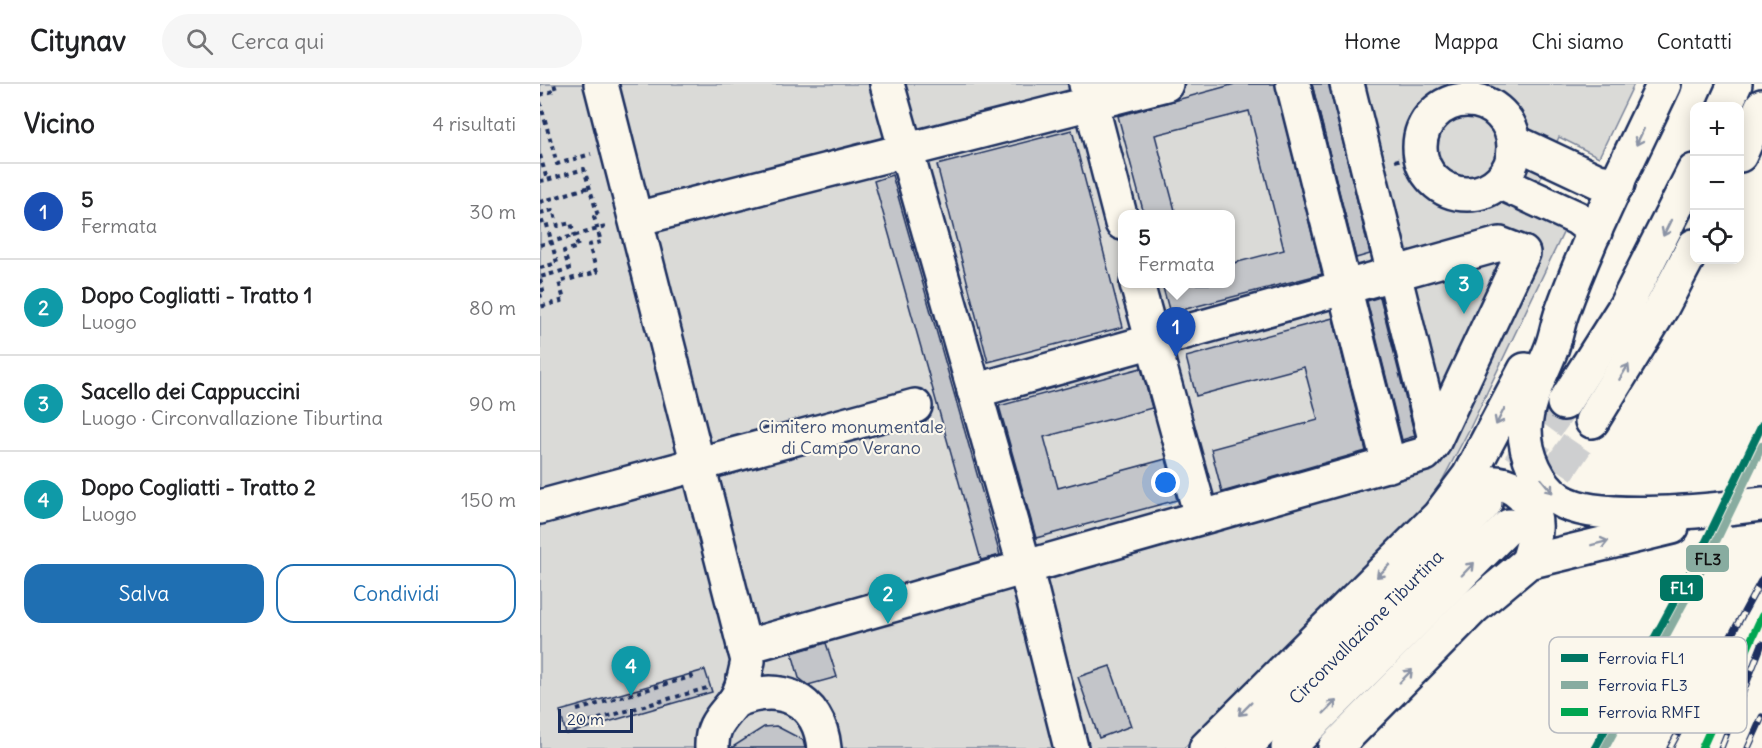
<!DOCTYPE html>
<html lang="it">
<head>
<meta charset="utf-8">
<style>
  :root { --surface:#fff; --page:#f6f6f6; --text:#202124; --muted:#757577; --line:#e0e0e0; --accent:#1f6fb2 }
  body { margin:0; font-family:Delius,sans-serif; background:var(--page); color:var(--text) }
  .controls { position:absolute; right:18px; top:18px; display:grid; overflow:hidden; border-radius:12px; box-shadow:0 3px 15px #0003 }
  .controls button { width:54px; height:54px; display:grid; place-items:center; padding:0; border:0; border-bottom:2px solid var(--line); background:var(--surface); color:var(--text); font:30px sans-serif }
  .scale { position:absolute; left:18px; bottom:15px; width:75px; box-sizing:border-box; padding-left:6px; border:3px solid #1b2f5e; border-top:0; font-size:16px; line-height:21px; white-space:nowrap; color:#1b2f5e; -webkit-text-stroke:4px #fbf7ec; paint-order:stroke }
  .you { position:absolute; left:626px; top:399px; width:21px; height:21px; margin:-15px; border:4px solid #fff; border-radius:50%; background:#1a73e8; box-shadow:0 0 0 9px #1a73e833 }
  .badge { display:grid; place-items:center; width:39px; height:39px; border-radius:50%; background:var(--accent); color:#fff; font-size:20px; font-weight:700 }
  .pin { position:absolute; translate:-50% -50px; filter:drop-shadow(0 2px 3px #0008) }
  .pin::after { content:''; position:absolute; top:32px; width:21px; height:18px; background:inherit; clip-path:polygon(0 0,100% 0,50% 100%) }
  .popup { position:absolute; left:578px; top:126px; width:117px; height:78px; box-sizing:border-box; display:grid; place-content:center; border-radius:12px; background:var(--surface); filter:drop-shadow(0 2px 4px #0005); font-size:20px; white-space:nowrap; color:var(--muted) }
  .popup b { font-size:22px; color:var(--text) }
  .popup::after { content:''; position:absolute; left:50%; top:100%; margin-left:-12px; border:12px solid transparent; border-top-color:var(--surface) }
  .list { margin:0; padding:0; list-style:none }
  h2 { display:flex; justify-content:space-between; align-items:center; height:78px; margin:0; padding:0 24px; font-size:26px }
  h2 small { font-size:20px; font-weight:400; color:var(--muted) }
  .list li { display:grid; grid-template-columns:39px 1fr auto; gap:18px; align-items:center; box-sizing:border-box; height:96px; padding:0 24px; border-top:2px solid var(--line) }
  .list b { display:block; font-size:22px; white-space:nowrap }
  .list p { margin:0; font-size:20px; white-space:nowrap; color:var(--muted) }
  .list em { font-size:20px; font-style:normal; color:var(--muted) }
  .actions { display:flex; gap:12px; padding:18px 24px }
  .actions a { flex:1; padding:14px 0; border:2px solid var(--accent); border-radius:18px; text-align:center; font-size:21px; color:var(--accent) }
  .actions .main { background:var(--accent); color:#fff }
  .icon { flex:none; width:33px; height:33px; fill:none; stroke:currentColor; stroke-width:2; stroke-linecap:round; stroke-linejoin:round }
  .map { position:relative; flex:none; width:1222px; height:664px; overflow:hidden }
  header { display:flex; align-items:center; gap:36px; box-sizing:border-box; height:84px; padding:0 30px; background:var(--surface); border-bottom:2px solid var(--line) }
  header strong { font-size:28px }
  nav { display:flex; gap:33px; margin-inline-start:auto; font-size:21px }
  .search { width:420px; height:54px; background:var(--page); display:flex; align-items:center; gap:15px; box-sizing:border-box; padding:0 21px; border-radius:33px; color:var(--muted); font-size:22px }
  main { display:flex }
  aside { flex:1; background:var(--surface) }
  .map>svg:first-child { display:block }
  .green { fill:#dadad7; stroke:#7a849a; stroke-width:1.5; fill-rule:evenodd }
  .building { fill:#c3c5c9; stroke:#1b2f5e; stroke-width:1.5 }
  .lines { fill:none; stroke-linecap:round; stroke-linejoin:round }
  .highway-tunnel { stroke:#cecfd0; stroke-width:33; stroke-dasharray:33 16; stroke-linecap:butt }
  .minor-casing { stroke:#1b2f5e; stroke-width:38 }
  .highway-casing { stroke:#1b2f5e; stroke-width:38 }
  .path { stroke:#1b2f5e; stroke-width:4; stroke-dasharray:4.5 4.5; stroke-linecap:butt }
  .minor { stroke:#fbf7ec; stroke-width:33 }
  .highway { stroke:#fbf7ec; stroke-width:33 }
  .rail-casing { stroke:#1b2f5e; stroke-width:7 }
  .rail { stroke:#fbf7ec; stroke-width:4.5; stroke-dasharray:14; stroke-linecap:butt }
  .rail-1-casing { stroke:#fbf7ec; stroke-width:12 }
  .rail-2-casing { stroke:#fbf7ec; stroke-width:12 }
  .rail-3-casing { stroke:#fbf7ec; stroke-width:12 }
  .rail-1 { stroke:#007663; stroke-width:8 }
  .rail-2 { stroke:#88aca0; stroke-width:8 }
  .rail-3 { stroke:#00a651; stroke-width:8 }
  .oneway { stroke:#8b93a5 }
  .labels { text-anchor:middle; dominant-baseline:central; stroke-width:4.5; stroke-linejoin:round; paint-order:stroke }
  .park-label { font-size:18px; fill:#415176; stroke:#fbf7ec }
  .street-label { font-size:18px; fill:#1b2f5e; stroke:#fbf7ec }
  .key { fill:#fbf7ec; stroke:#b8bbc1; stroke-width:1.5 }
  .key-label { font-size:16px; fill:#1b2f5e }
  .line-badge { stroke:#fbf7ec; stroke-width:2 }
  .badge-label { font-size:16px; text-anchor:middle; font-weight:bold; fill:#fff }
  .pale-badge-label { font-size:16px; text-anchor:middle; font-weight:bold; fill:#111 }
</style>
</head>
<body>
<header>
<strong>Citynav</strong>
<div class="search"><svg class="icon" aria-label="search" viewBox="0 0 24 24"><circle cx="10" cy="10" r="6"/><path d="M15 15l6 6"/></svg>Cerca qui</div>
<nav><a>Home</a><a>Mappa</a><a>Chi siamo</a><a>Contatti</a></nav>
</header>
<main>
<aside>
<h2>Vicino<small>4 risultati</small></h2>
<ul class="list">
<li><span class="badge" style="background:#1a4fb4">1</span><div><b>5</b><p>Fermata</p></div><em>30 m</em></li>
<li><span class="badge" style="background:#0f9aa8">2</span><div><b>Dopo Cogliatti - Tratto 1</b><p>Luogo</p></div><em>80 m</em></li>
<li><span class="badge" style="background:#0f9aa8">3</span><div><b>Sacello dei Cappuccini</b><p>Luogo · Circonvallazione Tiburtina</p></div><em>90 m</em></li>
<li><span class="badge" style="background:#0f9aa8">4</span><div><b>Dopo Cogliatti - Tratto 2</b><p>Luogo</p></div><em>150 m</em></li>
</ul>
<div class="actions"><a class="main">Salva</a><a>Condividi</a></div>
</aside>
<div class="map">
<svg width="1222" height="664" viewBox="0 0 1222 664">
  <rect width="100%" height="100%" fill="#fbf7ec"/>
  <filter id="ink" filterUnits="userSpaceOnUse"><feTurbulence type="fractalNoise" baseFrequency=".0167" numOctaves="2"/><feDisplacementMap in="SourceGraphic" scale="12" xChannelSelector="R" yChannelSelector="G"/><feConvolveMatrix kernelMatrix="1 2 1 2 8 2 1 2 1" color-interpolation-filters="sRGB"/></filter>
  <g filter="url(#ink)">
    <path class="green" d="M0,0H1094L1059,73L1019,53L986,128L1024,147L930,344L894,412L644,664H0ZM582,130H690V200H582Z"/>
    <g class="building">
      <polygon points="695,0 735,0 782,190 630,229 622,200 690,200 690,180 744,166 709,27 615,51 636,130 604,130 578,32"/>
      <polygon points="772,0 789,0 830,170 816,174"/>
      <polygon points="532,46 583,243 448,278 397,81"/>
      <polygon points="352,91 460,471 441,476 334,97"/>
      <polygon points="840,213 875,352 862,356 827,217"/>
      <polygon points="793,234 826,367 682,408 671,365 778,336 764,283 656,312 646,273"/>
      <polygon points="601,284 612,324 504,353 518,404 626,375 637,416 496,454 459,322"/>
      <polygon points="286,559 297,593 268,601 259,594 252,569"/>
      <polygon points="570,582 591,642 559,654 538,593"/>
      <polygon points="165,586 172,608 26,650 20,627"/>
      <polygon points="236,642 263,656 265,664 191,664 224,643"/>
    </g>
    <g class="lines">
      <g class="highway-tunnel">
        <polyline points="946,419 974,388 1024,319"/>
        <polyline points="987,424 1014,393 1052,337"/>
      </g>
      <g class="minor-casing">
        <g id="minor">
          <path d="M61,0L208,577C205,590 203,607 194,618C182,634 171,641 172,664"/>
          <polyline points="347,0 491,505 531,664"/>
          <polyline points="546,0 582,139"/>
          <polyline points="753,0 849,381"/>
          <polyline points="807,0 894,351"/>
          <circle cx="927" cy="63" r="47"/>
          <polyline points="975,58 1058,97 1078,100"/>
          <polyline points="959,98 1037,134 1055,148"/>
          <polyline points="96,135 626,0"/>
          <polyline points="597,200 661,432"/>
          <polyline points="0,423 375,322"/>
          <polyline points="204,563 885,370 893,360 983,169 960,160 434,307"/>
          <path d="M195,617C238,598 279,613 284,664"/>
        </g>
      </g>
      <g class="highway-casing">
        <g id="highway">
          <path d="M1124,0C1089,75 1050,150 1022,228C1018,239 1016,252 1012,263C1002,290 986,315 985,345C985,371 998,401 1020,416C1057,440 1176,426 1222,420"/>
          <polyline points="1185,22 1195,0"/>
          <polyline points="1200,71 1222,22"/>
          <polyline points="1024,319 1085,223 1154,87"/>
          <polyline points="1052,337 1122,223 1154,162"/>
          <path d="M921,404C947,397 971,393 988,419C993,428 996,435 995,446C995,456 991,467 988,478"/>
          <polyline points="666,664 899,432 929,392 985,286"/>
          <polyline points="704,664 901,467 945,419"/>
          <polyline points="748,664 969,442"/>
          <polyline points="795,664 934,523 988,478 1132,443"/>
        </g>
      </g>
      <g class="path">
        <polyline points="910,0 914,17"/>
        <polyline points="0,11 16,6 14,0"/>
        <polyline points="0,18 17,80 51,70"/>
        <polyline points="0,71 7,96 44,85 58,132 54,133 61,158 49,161 57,188 19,198 24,216 0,223"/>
        <polyline points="855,77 880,70"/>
        <polyline points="0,97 7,96"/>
        <polyline points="0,118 50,103"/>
        <polyline points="0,129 13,126 18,142 31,139 38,163 24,167 29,185 0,193"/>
        <polyline points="0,139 6,137 17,179 0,184"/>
        <polyline points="0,161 69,142"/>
        <polyline points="0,195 4,211 0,212"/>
        <polyline points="37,626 157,591"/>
        <polyline points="41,640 167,604"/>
      </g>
      <use href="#minor" class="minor"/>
      <use href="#highway" class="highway"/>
      <g class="rail-casing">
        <g id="rail">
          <polyline points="1130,664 1222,495"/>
          <polyline points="1181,664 1222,560"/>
          <polyline points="1208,664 1222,633"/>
        </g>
      </g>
      <use href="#rail" class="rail"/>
      <g class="rail-1-casing">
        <polyline id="rail-1" points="1055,664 1160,470 1222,341"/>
      </g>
      <g class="rail-2-casing">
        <polyline id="rail-2" points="1065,664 1168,474 1222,362"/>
      </g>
      <g class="rail-3-casing">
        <polyline id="rail-3" points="1162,664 1222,532"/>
      </g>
      <use href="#rail-1" class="rail-1"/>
      <use href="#rail-2" class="rail-2"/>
      <use href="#rail-3" class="rail-3"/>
    </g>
    <defs><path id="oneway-shaft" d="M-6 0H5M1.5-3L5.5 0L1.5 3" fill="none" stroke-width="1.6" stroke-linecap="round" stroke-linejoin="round" transform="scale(1.5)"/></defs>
    <g class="oneway">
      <use href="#oneway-shaft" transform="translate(1100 53) rotate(115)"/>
      <use href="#oneway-shaft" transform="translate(1127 144) rotate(116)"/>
      <use href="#oneway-shaft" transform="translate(1084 288) rotate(-59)"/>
      <use href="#oneway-shaft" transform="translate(960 333) rotate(117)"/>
      <use href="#oneway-shaft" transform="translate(1007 402) rotate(51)"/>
      <use href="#oneway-shaft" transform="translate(1060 459) rotate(-14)"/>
      <use href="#oneway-shaft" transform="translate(928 485) rotate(-46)"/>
      <use href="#oneway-shaft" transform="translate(843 487) rotate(135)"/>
      <use href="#oneway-shaft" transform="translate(866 592) rotate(-46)"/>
      <use href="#oneway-shaft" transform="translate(790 623) rotate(-45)"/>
      <use href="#oneway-shaft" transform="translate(705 625) rotate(135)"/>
    </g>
  </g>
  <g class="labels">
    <g class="park-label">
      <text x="311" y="342">Cimitero monumentale<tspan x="311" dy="21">di Campo Verano</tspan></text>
    </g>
    <g class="street-label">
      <text transform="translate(826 543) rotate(-45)">Circonvallazione Tiburtina</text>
    </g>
  </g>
  <rect x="1009" y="553" width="198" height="96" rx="9" class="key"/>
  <rect x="1021" y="570" width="27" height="8" fill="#007663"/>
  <rect x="1021" y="597" width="27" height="8" fill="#88aca0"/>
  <rect x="1021" y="624" width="27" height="8" fill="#00a651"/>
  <g class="key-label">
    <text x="1058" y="580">Ferrovia FL1</text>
    <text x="1058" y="607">Ferrovia FL3</text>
    <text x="1058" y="634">Ferrovia RMFI</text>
  </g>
  <g class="line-badge">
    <rect x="1145" y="460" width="45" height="29" rx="6" fill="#88aca0"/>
    <rect x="1119" y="490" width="45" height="28" rx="6" fill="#007663"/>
  </g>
  <g class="badge-label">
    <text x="1142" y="510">FL1</text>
  </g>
  <g class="pale-badge-label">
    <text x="1168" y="481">FL3</text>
  </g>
</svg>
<div class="controls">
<button>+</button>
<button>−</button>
<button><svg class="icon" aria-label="locate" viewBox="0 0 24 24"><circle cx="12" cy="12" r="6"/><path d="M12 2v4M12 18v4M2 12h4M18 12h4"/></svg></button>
</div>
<div class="scale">20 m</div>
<div class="you"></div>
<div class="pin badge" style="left:636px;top:273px;background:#1a4fb4">1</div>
<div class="popup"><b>5</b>Fermata</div>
<div class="pin badge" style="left:348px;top:540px;background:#0f9aa8">2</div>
<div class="pin badge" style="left:924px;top:230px;background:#0f9aa8">3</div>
<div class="pin badge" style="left:91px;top:612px;background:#0f9aa8">4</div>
</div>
</main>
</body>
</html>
